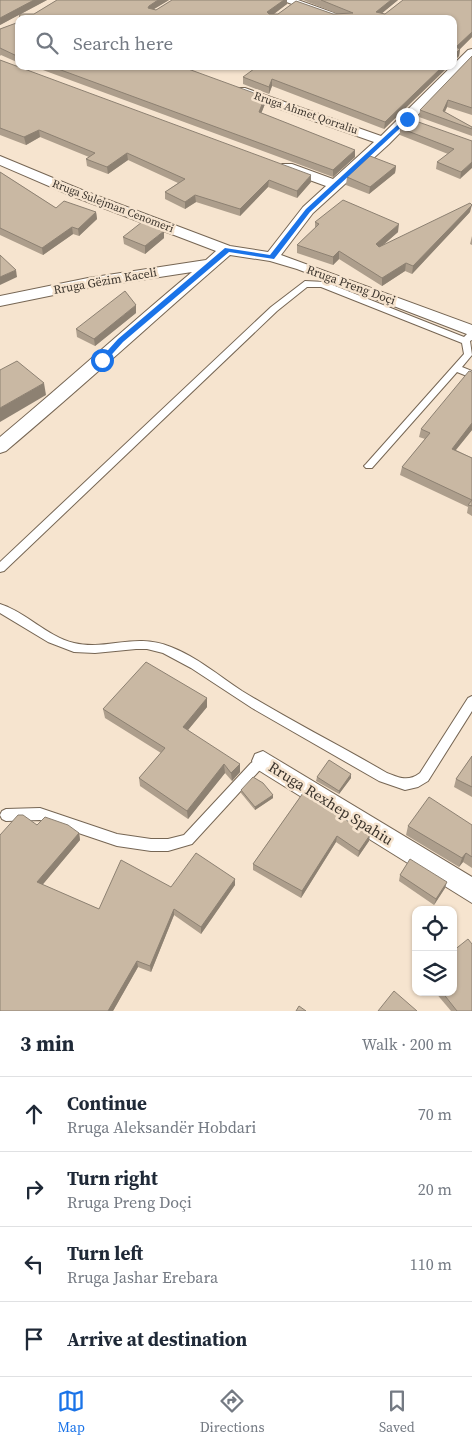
<!DOCTYPE html>
<html lang="en">
<head>
<meta charset="utf-8">
<style>
  :root { --surface:#fff; --page:#f6f6f7; --text:#1f2937; --muted:#747a83; --line:#e0e1e3; --accent:#1a73e8 }
  body { margin:0; font-family:"Source Serif 4",serif; background:var(--page); color:var(--text) }
  .controls { position:absolute; right:15px; bottom:15px; display:grid; overflow:hidden; border-radius:10px; box-shadow:0 1px 4px #0004 }
  .controls button { width:45px; height:45px; display:grid; place-items:center; padding:0; border:0; border-bottom:1px solid var(--line); background:var(--surface); color:var(--text); font:25px sans-serif }
  .stop { position:absolute; width:15px; height:15px; margin:-11px; border:4px solid #1a73e8; border-radius:50%; background:#fff }
  .stop.end { background:#1a73e8; border-color:#fff; box-shadow:0 1px 5px #0008 }
  .list { margin:0; padding:0; list-style:none }
  h2 { display:flex; justify-content:space-between; align-items:center; height:65px; margin:0; padding:0 20px; font-size:21px }
  h2 small { font-size:16px; font-weight:400; color:var(--muted) }
  .list li { display:grid; grid-template-columns:32px 1fr auto; gap:15px; align-items:center; box-sizing:border-box; height:75px; padding:0 20px; border-top:1px solid var(--line) }
  .list b { display:block; font-size:19px; white-space:nowrap }
  .list p { margin:0; font-size:16px; white-space:nowrap; color:var(--muted) }
  .list em { font-size:16px; font-style:normal; color:var(--muted) }
  .icon { flex:none; width:28px; height:28px; fill:none; stroke:currentColor; stroke-width:2; stroke-linecap:round; stroke-linejoin:round }
  .map { position:relative; flex:none; width:472px; height:1011px; overflow:hidden }
  .search { position:absolute; background:var(--surface); box-shadow:0 1px 4px #0004; left:15px; right:15px; top:15px; height:55px; display:flex; align-items:center; gap:12px; box-sizing:border-box; padding:0 18px; border-radius:10px; color:var(--muted); font-size:19px }
  .sheet { height:365px; background:var(--surface) }
  nav { display:flex; justify-content:space-around; align-items:center; box-sizing:border-box; height:70px; border-top:1px solid var(--line); background:var(--surface); font-size:14px; color:var(--muted) }
  nav a { display:grid; justify-items:center; gap:2px }
  nav .on { color:var(--accent) }
  .map>svg:first-child { display:block }
  .lines { fill:none; stroke-linecap:round; stroke-linejoin:round }
  .lane-casing { stroke:#766654; stroke-width:2 }
  .street-casing { stroke:#766654; stroke-width:2 }
  .lane { fill:#fff; fill-rule:evenodd }
  .street { fill:#fff; fill-rule:evenodd }
  .wall { fill:#ad9e8c }
  .shaded-wall { fill:#8d8172 }
  .building { fill:#c9b8a3; stroke:#8d8172 }
  .route { fill:#1a73e8 }
  .labels { text-anchor:middle; dominant-baseline:central; stroke-width:5; stroke-linejoin:round; paint-order:stroke }
  .far-street-label { font-size:11px; fill:#3b342c; stroke:#f6e4cf }
  .street-label { font-size:12px; fill:#3b342c; stroke:#f6e4cf }
  .near-street-label { font-size:15px; fill:#3b342c; stroke:#f6e4cf }
</style>
</head>
<body>
<div class="map">
<svg width="472" height="1011" viewBox="0 0 472 1011">
  <rect width="100%" height="100%" fill="#f6e4cf"/>
  <g class="lines">
    <g class="lane-casing">
      <g id="lane">
        <polygon points="305,281 325,282 464,337 469,332 472,331 472,340 470,341 472,355 462,367 472,371 472,378 457,372 372,468 366,468 364,466 366,464 464,354 462,343 321,287 307,287 277,311 4,571 0,572 0,562 271,307"/>
        <path d="M0,604C26,612 46,636 74,643C107,651 134,632 171,647C197,657 219,676 242,691C289,720 339,745 387,773C400,778 408,782 420,773L468,698L472,696V711L428,781L418,787L405,790L379,781L252,708L191,668L163,653L147,649H136L95,653L74,652L48,642L0,613Z"/>
        <polygon points="263,756 267,757 269,761 267,765 259,771 192,844 168,851 151,851 117,846 40,820 6,821 2,819 0,815 2,811 6,809 40,808 117,834 151,839 168,839 184,835 251,763"/>
      </g>
    </g>
    <g class="street-casing">
      <g id="street">
        <polygon points="281,0 298,0 351,19 333,19"/>
        <path d="M472,49V60L389,144L313,213L281,255L472,325V336L297,269L270,261L230,255C155,320 82,387 6,451L0,453V437C65,383 127,326 192,272L88,288L0,306V296L88,278L206,260L216,251L72,196L0,165V156L82,190L230,246L268,252L303,207L326,186L282,170L280,167L282,164H292L333,179L374,142L237,94L235,91L237,88H245L381,136L468,50Z"/>
        <polygon points="263,751 472,877 472,903 255,768 252,761 255,754"/>
      </g>
    </g>
    <use href="#lane" class="lane"/>
    <use href="#street" class="street"/>
  </g>
  <g class="wall">
    <polygon points="0,0 47,0 21,14 34,14 57,0 169,0 154,9 156,10 172,0 287,0 287,4 274,14 278,14 296,1 333,14 338,14 303,0 398,0 382,13 385,14 403,0 472,0 472,37 460,49 459,56 453,62 453,19 19,19 20,14 0,25"/>
    <polygon points="19,22 19,63 1,55 0,56 0,29"/>
    <polygon points="472,56 472,115 447,107 445,112 472,127 472,136 419,117 420,110"/>
    <polygon points="0,60 311,182 297,198 268,187 240,216 196,202 185,209 165,199 165,192 178,183 128,160 108,174 87,166 86,159 89,157 40,137 26,145 0,135"/>
    <polygon points="32,66 180,66 265,104 261,113 355,157 333,177"/>
    <polygon points="191,66 201,66 198,69"/>
    <polygon points="449,66 384,129 272,86 269,94 243,84 243,77"/>
    <polygon points="400,128 472,141 460,179 436,169 437,162 448,154 400,135"/>
    <polygon points="396,166 395,173 369,194 346,185 347,177"/>
    <polygon points="0,172 56,208 96,212 97,219 79,236 73,234 43,255 0,235"/>
    <polygon points="470,212 412,274 405,271 382,286 339,259 333,265 297,253 297,245 315,228 315,222 398,232 382,246"/>
    <polygon points="472,236 472,245 470,244"/>
    <polygon points="123,237 164,238 145,254 124,244"/>
    <polygon points="136,313 95,346 77,337 76,329"/>
    <polygon points="472,372 472,430 456,450 472,458 472,516 467,513 468,507 400,475 402,467 425,439 419,437 421,429"/>
    <polygon points="207,698 207,707 188,730 240,772 232,781 225,773 188,819 140,786 139,778 161,753 105,718 103,709"/>
    <polygon points="472,756 472,797 454,787 456,779"/>
    <polygon points="317,777 351,778 339,794 316,781"/>
    <polygon points="241,790 273,795 273,798 255,810 241,793"/>
    <polygon points="303,793 369,841 358,857 336,842 301,898 253,870 253,864"/>
    <polygon points="37,825 79,833 80,840 42,885 99,909 171,887 235,885 201,934 174,915 151,972 138,967 113,1011 0,1011"/>
    <polygon points="472,825 472,868 463,862 459,867 406,835 408,826"/>
    <polygon points="400,875 445,888 434,905 399,881"/>
    <polygon points="435,992 453,992 472,1011 451,1011"/>
  </g>
  <g class="shaded-wall">
    <polygon points="34,0 47,0 0,25 0,18"/>
    <polygon points="158,0 169,0 149,12 148,8 149,6"/>
    <polygon points="284,0 287,0 287,4 267,19 267,12"/>
    <polygon points="391,0 398,0 375,19 376,12"/>
    <polygon points="472,32 472,37 455,54 456,47"/>
    <polygon points="460,49 459,56 453,62 453,56"/>
    <polygon points="443,66 449,66 384,129 385,122"/>
    <polygon points="272,79 272,86 269,94 269,87"/>
    <polygon points="265,97 265,104 259,119 259,112"/>
    <polygon points="448,100 447,107 442,117 443,111"/>
    <polygon points="39,130 40,137 26,145 24,137"/>
    <polygon points="355,150 355,157 333,177 333,170"/>
    <polygon points="127,153 128,160 108,174 107,167"/>
    <polygon points="472,162 472,168 460,179 461,172"/>
    <polygon points="396,166 395,173 369,194 370,187"/>
    <polygon points="311,175 311,182 297,198 297,191"/>
    <polygon points="269,180 268,187 240,216 240,209"/>
    <polygon points="195,195 196,202 185,209 185,202"/>
    <polygon points="472,205 470,212 412,274 413,266"/>
    <polygon points="96,212 97,219 79,236 78,229"/>
    <polygon points="399,224 398,232 375,252 376,244"/>
    <polygon points="72,227 73,234 43,255 42,248"/>
    <polygon points="164,231 164,238 145,254 145,246"/>
    <polygon points="339,251 339,259 333,265 333,257"/>
    <polygon points="406,263 405,271 382,286 382,278"/>
    <polygon points="16,270 17,277 0,285 0,277"/>
    <polygon points="136,305 136,313 95,346 94,339"/>
    <polygon points="44,383 46,395 0,422 0,408"/>
    <polygon points="472,423 472,430 450,457 452,449"/>
    <polygon points="207,698 207,707 183,736 183,727"/>
    <polygon points="224,764 225,773 188,819 187,811"/>
    <polygon points="240,764 240,772 232,781 231,773"/>
    <polygon points="351,774 351,778 339,794 339,791"/>
    <polygon points="273,795 273,798 255,810 255,807"/>
    <polygon points="79,833 80,840 39,889 37,882"/>
    <polygon points="370,835 369,841 358,857 359,851"/>
    <polygon points="337,836 336,842 301,898 302,891"/>
    <polygon points="466,853 463,862 459,867 462,858"/>
    <polygon points="235,879 235,885 201,934 201,927"/>
    <polygon points="447,882 445,888 434,905 436,899"/>
    <polygon points="174,909 174,915 151,972 150,966"/>
    <polygon points="137,961 138,967 113,1011 108,1011"/>
  </g>
  <g class="building">
    <polygon points="0,0 34,0 0,18"/>
    <polygon points="57,0 158,0 149,6 148,8 156,10 172,0 284,0 267,12 269,14 278,14 296,1 333,14 353,13 321,0 391,0 376,12 385,14 403,0 472,0 472,32 456,47 460,49 453,56 453,19 19,19 20,14 34,14"/>
    <polygon points="19,22 19,57 0,48 0,29"/>
    <polygon points="472,56 472,108 448,100 443,111 472,127 472,129 420,110"/>
    <polygon points="0,60 311,175 297,191 269,180 240,209 195,195 185,202 165,192 185,179 127,153 107,167 86,159 95,153 39,130 24,137 0,128"/>
    <polygon points="50,66 180,66 265,97 259,112 355,150 333,170"/>
    <polygon points="258,66 443,66 385,122 272,79 269,87 243,77"/>
    <polygon points="410,119 472,141 472,162 461,172 437,162 454,149 400,128"/>
    <polygon points="370,156 396,166 370,187 347,177"/>
    <polygon points="0,172 56,208 64,201 96,212 78,229 72,227 42,248 0,228"/>
    <polygon points="343,200 399,224 376,244 379,247 470,203 472,205 413,266 406,263 382,278 339,251 333,257 297,245 319,224 315,222"/>
    <polygon points="142,222 164,231 145,246 123,237"/>
    <polygon points="0,255 16,270 0,277"/>
    <polygon points="125,291 136,305 94,339 76,329"/>
    <polygon points="17,361 44,383 0,408 0,370"/>
    <polygon points="469,371 472,372 472,423 452,449 472,458 472,500 402,467 430,433 421,429"/>
    <polygon points="472,500 472,506 468,505"/>
    <polygon points="146,662 207,698 183,727 240,764 231,773 224,764 187,811 139,778 165,748 103,709"/>
    <polygon points="472,756 472,787 456,779"/>
    <polygon points="329,760 351,774 339,791 317,777"/>
    <polygon points="253,777 263,783 273,795 255,807 241,790"/>
    <polygon points="303,793 370,835 359,851 337,836 302,891 253,864"/>
    <polygon points="429,797 472,825 472,857 466,853 462,858 408,826"/>
    <polygon points="18,815 23,815 37,825 45,817 68,825 79,833 37,882 99,909 121,860 171,887 196,853 235,879 201,927 174,909 150,966 137,961 108,1011 0,1011 0,835"/>
    <polygon points="410,859 447,882 436,899 400,875"/>
    <polygon points="468,939 472,944 472,1011 457,1011 442,992 453,992 453,951"/>
    <polygon points="394,991 417,1011 378,1011"/>
    <polygon points="299,1006 306,1011 296,1011"/>
  </g>
  <polygon class="route" points="405,118 410,119 310,212 274,259 229,252 123,342 105,362 100,362 100,359 118,339 225,248 270,255 306,209"/>
  <g class="labels">
    <g class="far-street-label">
      <text transform="translate(306 113) rotate(19)">Rruga Ahmet Qorraliu</text>
      <text transform="translate(113 206) rotate(21)">Rruga Sulejman Cenomeri</text>
    </g>
    <g class="street-label">
      <text transform="translate(105 281) rotate(-10)">Rruga Gëzim Kaceli</text>
      <text transform="translate(351 285) rotate(20)">Rruga Preng Doçi</text>
    </g>
    <g class="near-street-label">
      <text transform="translate(331 803) rotate(32)">Rruga Rexhep Spahiu</text>
    </g>
  </g>
</svg>
<div class="controls">
<button><svg class="icon" aria-label="locate" viewBox="0 0 24 24"><circle cx="12" cy="12" r="6"/><path d="M12 2v4M12 18v4M2 12h4M18 12h4"/></svg></button>
<button><svg class="icon" aria-label="layers" viewBox="0 0 24 24"><path d="M12 4l9 5-9 5-9-5zM3 14l9 5 9-5"/></svg></button>
</div>
<div class="stop" style="left:102px;top:360px"></div>
<div class="stop end" style="left:407px;top:119px"></div>
<div class="search"><svg class="icon" aria-label="search" viewBox="0 0 24 24"><circle cx="10" cy="10" r="6"/><path d="M15 15l6 6"/></svg>Search here</div>
</div>
<section class="sheet">
<h2>3 min<small>Walk · 200 m</small></h2>
<ul class="list">
<li><svg class="icon" aria-label="ahead" viewBox="0 0 24 24"><path d="M12 20V5M6 11l6-6 6 6"/></svg><div><b>Continue</b><p>Rruga Aleksandër Hobdari</p></div><em>70 m</em></li>
<li><svg class="icon" aria-label="right" viewBox="0 0 24 24"><path d="M7 20v-9h11M14 6l5 5-5 5"/></svg><div><b>Turn right</b><p>Rruga Preng Doçi</p></div><em>20 m</em></li>
<li><svg class="icon" aria-label="left" viewBox="0 0 24 24"><path d="M17 20v-9H6M10 6l-5 5 5 5"/></svg><div><b>Turn left</b><p>Rruga Jashar Erebara</p></div><em>110 m</em></li>
<li><svg class="icon" aria-label="arrive" viewBox="0 0 24 24"><path d="M6 21V4h12l-3 4 3 4H6"/></svg><div><b>Arrive at destination</b></div></li>
</ul>
</section>
<nav>
<a class="on"><svg class="icon" aria-label="map" viewBox="0 0 24 24"><path d="M3 6l6-2 6 2 6-2v14l-6 2-6-2-6 2zM9 4v14M15 6v14"/></svg>Map</a>
<a><svg class="icon" aria-label="directions" viewBox="0 0 24 24"><path d="M12 3l9 9-9 9-9-9zM9 14v-3h6M13 9l2 2-2 2"/></svg>Directions</a>
<a><svg class="icon" aria-label="saved" viewBox="0 0 24 24"><path d="M7 4h10v16l-5-4-5 4z"/></svg>Saved</a>
</nav>
</body>
</html>
